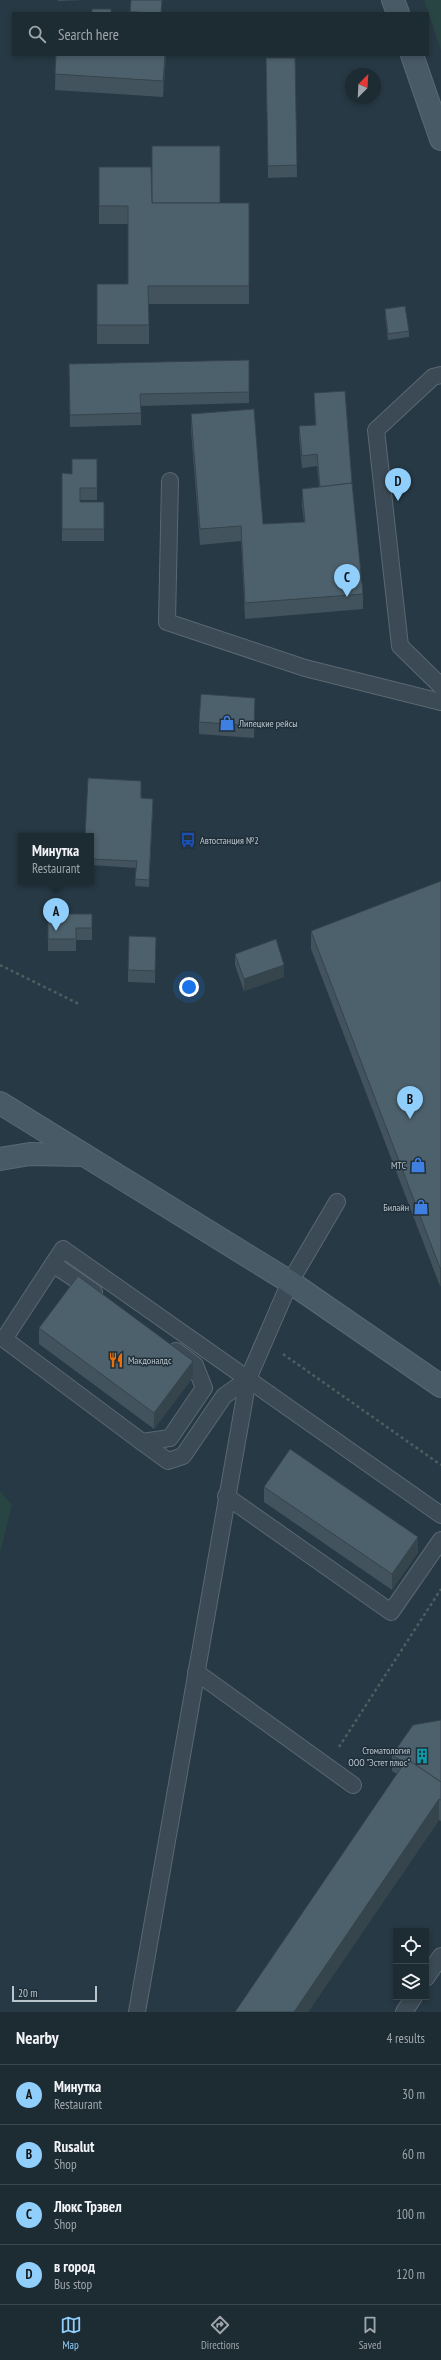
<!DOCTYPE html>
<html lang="en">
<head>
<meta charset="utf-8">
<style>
  :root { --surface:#1d2b33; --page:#2a373f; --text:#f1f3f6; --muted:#a0a7ac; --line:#3b474e; --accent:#90cefb }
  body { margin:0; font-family:"PT Sans Narrow",sans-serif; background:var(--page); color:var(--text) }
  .controls { position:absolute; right:12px; bottom:12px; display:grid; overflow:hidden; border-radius:0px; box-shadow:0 2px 6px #0003 }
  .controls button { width:36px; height:36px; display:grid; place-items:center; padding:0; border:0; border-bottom:1px solid var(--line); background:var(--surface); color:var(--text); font:20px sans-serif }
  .compass { position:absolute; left:345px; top:68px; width:36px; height:36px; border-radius:50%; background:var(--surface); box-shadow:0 2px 6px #0003; rotate:24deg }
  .scale { position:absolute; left:12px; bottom:10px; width:85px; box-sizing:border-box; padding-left:4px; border:2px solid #b9c5cd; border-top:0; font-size:11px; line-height:14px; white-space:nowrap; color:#b9c5cd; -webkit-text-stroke:3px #202f39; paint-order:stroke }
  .you { position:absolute; left:189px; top:987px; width:14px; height:14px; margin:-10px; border:3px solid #fff; border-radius:50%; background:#1a73e8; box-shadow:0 0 0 6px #1a73e833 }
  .badge { display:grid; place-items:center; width:26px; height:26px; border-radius:50%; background:var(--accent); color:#111; font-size:13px; font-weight:700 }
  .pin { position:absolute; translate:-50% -33px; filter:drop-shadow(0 1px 2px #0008) }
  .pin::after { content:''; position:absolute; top:21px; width:14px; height:12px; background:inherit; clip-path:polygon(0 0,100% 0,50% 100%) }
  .popup { position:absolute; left:18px; top:833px; width:76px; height:52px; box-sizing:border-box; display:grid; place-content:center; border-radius:0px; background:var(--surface); filter:drop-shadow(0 1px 3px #0005); font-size:13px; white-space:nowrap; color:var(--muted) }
  .popup b { font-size:15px; color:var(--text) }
  .popup::after { content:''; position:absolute; left:50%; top:100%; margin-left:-8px; border:8px solid transparent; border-top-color:var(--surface) }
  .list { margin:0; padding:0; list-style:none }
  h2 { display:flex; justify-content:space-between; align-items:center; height:52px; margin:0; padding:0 16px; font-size:17px }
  h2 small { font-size:13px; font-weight:400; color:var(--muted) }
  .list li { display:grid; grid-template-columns:26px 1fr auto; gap:12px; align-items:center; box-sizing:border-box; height:60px; padding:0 16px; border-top:1px solid var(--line) }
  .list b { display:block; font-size:15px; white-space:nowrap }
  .list p { margin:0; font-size:13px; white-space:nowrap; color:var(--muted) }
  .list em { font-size:13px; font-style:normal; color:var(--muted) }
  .icon { flex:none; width:22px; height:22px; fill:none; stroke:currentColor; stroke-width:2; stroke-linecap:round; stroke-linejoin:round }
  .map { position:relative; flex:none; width:441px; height:2012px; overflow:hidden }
  .search { position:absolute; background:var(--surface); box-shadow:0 2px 6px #0003; left:12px; right:12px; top:12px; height:44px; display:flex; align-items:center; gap:10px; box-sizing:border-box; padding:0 14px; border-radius:0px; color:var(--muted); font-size:15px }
  .sheet { height:292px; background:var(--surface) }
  nav { display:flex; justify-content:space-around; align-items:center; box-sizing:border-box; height:56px; border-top:1px solid var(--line); background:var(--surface); font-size:11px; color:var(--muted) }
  nav a { display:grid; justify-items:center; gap:2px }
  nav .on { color:var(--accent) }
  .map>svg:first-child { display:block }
  .green { fill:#294543 }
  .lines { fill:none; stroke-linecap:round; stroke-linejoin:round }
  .lane-casing { stroke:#5a6871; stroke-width:18 }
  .secondary-casing { stroke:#5a6871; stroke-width:24 }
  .path { stroke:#47615f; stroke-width:2.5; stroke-dasharray:3 3; stroke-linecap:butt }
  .lane { stroke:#3b4a54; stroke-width:16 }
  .secondary { stroke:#495a67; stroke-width:22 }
  .wall { fill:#42535d }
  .shaded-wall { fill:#36444c }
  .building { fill:#4d616c; stroke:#36444c }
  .labels { text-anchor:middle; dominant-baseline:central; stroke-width:3; stroke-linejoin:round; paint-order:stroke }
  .poi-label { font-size:10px; fill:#b9c5cd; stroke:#202f39; text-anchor:start }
</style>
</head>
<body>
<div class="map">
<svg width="441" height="2012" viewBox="0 0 441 2012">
  <rect width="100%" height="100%" fill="#273944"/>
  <g class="green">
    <polygon points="424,0 441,0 441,50"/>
    <polygon points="0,1491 12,1505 0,1553"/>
  </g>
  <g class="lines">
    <g class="lane-casing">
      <g id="lane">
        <polyline points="441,375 433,377 376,430 400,646 441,686"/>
        <polyline points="170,481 167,622 305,668 441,702"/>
        <polyline points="53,1264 94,1292"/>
        <polyline points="176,1351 195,1365 204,1388 170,1438 142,1442 4,1339 63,1249 441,1515"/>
        <polyline points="142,1442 168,1461 183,1456 224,1396 248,1379"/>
        <polyline points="226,1496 391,1612 441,1540"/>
        <polyline points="196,1672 353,1785"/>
        <polyline points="426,1978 441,1956"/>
        <polyline points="137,2012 248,1379 290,1282 337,1202"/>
        <polyline points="404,2012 414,1997"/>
      </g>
    </g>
    <g class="secondary-casing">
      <g id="secondary">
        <polyline points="393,0 398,13"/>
        <polyline points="412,55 441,139"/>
        <polyline points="0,1103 290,1282 441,1386"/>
        <polyline points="0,1159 30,1154 83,1155"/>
      </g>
    </g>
    <g class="path">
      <polyline points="0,965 79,1004"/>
      <polyline points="283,1354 441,1465"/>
      <polyline points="339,1747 441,1589"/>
    </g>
    <use href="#lane" class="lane"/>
    <use href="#secondary" class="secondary"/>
  </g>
  <g class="wall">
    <polygon points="58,0 84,0 58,1"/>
    <polygon points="56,55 166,55 163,97 55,90"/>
    <polygon points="266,58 295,58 297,177 268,178"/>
    <polygon points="99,167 220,203 249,203 249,304 149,304 149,344 97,344 97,284 128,284 128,224 99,224"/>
    <polygon points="385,309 409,331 409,337 388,340 385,316"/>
    <polygon points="69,364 249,392 249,403 141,406 141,425 70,427"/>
    <polygon points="314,393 352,483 363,594 363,609 245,619 241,541 200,545 191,430 191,414 263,524 304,522 302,505 302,489 319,487 317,466 302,468 299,438 299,426 315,425"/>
    <polygon points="97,459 97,500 80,500 80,502 104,502 104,541 62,541 62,473 72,474"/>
    <polygon points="255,710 254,738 199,734 199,722"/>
    <polygon points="141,798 153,805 149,887 135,886 136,868 91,865 91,836"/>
    <polygon points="441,881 441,1286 440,1286 311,949 311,931"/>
    <polygon points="48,914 92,914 92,940 76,940 76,951 48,951"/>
    <polygon points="156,937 155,983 128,982 128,970"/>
    <polygon points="235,954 284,977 244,991 235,965"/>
    <polygon points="39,1328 193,1377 154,1429 39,1344"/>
    <polygon points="264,1487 418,1552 392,1590 264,1502"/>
    <polygon points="441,1720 441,1821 439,1820 308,2012 235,2012 397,1774 392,1771 392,1755"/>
  </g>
  <g class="shaded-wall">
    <polygon points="165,55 166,55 163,97 163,81"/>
    <polygon points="255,698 255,710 254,738 254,726"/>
    <polygon points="153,799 153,805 149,887 149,880"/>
    <polygon points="284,965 284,977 244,991 244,979"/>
    <polygon points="441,1267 441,1286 440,1286 440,1268"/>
    <polygon points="193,1361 193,1377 154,1429 154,1413"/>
    <polygon points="418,1537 418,1552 392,1590 392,1574"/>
    <polygon points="439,1799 439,1820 308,2012 294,2012"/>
  </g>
  <g class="building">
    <polygon points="131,0 162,0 161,13 130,12"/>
    <rect x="92" y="9" width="19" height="4"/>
    <polygon points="130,12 154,13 129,13"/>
    <polygon points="56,55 165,55 163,81 55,74"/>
    <polygon points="266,58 295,58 297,165 268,166"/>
    <rect x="152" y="146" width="68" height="57"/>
    <polygon points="99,167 151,167 152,203 249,203 249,286 148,286 149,325 97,325 97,284 128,284 128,206 99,206"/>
    <polygon points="405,306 409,331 388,334 385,309"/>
    <polygon points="249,360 249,392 140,394 141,413 70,415 69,364"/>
    <polygon points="345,391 352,483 320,487 317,454 302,456 299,426 316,425 314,393"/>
    <polygon points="254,409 263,524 305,522 302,489 352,483 363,594 245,603 241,526 200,529 191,414"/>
    <polygon points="72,459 97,459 97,488 80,488 80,502 104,502 104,529 62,529 62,473 72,474"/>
    <polygon points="201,694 255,698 254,726 199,722"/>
    <polygon points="88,778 141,781 141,798 153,799 149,880 135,879 137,861 91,859 91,836 85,836"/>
    <polygon points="441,881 441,1267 440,1268 311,931"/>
    <polygon points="48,914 92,914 92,928 76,928 76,939 48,939"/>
    <polygon points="129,936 156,937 155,971 128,970"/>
    <polygon points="276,939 284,965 244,979 235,954"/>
    <polygon points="78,1276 193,1361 154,1413 39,1328"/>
    <polygon points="290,1449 418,1537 392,1574 264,1487"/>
    <polygon points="441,1720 441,1782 407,1759 405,1763 392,1755 413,1725"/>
    <polygon points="407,1759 441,1782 441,1800 439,1799 294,2012 235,2012"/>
  </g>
  <defs>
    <g id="shop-bare" transform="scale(1.2)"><path d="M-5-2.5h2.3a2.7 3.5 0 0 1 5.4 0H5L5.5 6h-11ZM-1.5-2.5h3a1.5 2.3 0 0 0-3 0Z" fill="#3f7fe0" stroke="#202f39" stroke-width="2.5" paint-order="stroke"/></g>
    <g id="bus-bare" transform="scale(1.2)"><path d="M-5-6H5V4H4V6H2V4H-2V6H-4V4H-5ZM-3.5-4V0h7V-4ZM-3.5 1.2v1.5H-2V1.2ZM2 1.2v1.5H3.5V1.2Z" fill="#1a4fb4" stroke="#202f39" stroke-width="2.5" paint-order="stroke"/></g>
    <g id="restaurant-bare" transform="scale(1.2)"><path d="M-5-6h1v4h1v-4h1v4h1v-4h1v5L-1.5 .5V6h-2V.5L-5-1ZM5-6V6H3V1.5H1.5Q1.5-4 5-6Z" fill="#e8710a" stroke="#202f39" stroke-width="2.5" paint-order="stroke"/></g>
    <g id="building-bare" transform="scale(1.2)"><path d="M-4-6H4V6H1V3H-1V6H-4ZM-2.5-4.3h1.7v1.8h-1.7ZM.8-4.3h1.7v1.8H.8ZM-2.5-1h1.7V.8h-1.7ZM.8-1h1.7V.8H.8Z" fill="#0f9aa8" stroke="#202f39" stroke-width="2.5" paint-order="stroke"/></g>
  </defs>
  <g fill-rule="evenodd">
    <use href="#shop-bare" x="227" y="723"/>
    <use href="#bus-bare" x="188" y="840"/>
    <use href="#shop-bare" x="418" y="1165"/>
    <use href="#shop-bare" x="421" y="1207"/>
    <use href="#restaurant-bare" x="116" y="1360"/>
    <use href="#building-bare" x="422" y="1756"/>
  </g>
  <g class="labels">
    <g class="poi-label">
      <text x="239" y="723">Липецкие рейсы</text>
      <text x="200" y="840">Автостанция №2</text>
      <text x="406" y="1165" text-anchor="end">МТС</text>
      <text x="409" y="1207" text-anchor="end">Билайн</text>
      <text x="128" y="1360">Макдоналдс</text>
      <text x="410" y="1750" text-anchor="end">Стоматология<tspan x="410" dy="12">ООО "Эстет плюс"</tspan></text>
    </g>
  </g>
</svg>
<div class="controls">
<button><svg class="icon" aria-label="locate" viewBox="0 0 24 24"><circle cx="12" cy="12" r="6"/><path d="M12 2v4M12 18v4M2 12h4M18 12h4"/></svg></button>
<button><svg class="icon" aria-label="layers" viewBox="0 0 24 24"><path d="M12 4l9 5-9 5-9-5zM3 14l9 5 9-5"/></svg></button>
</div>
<svg class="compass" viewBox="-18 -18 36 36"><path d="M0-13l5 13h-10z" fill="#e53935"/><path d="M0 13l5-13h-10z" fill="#a0a7ac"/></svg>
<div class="scale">20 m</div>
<div class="you"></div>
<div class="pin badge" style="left:56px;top:931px">A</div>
<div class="popup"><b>Минутка</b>Restaurant</div>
<div class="pin badge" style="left:410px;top:1119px">B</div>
<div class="pin badge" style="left:347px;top:597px">C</div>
<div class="pin badge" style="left:398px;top:501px">D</div>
<div class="search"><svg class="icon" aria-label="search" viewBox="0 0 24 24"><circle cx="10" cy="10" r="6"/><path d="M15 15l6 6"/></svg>Search here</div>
</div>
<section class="sheet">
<h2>Nearby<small>4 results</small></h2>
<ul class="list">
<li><span class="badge">A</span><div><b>Минутка</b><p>Restaurant</p></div><em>30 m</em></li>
<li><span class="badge">B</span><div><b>Rusalut</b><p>Shop</p></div><em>60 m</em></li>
<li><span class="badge">C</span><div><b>Люкс Трэвел</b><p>Shop</p></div><em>100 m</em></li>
<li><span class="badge">D</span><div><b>в город</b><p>Bus stop</p></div><em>120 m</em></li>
</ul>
</section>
<nav>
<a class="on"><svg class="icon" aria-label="map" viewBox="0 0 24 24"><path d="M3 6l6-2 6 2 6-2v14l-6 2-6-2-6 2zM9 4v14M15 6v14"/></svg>Map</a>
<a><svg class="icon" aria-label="directions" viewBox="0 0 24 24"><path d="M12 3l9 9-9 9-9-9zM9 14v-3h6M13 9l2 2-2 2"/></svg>Directions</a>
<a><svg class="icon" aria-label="saved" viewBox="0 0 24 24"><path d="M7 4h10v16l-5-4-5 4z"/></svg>Saved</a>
</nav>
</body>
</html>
